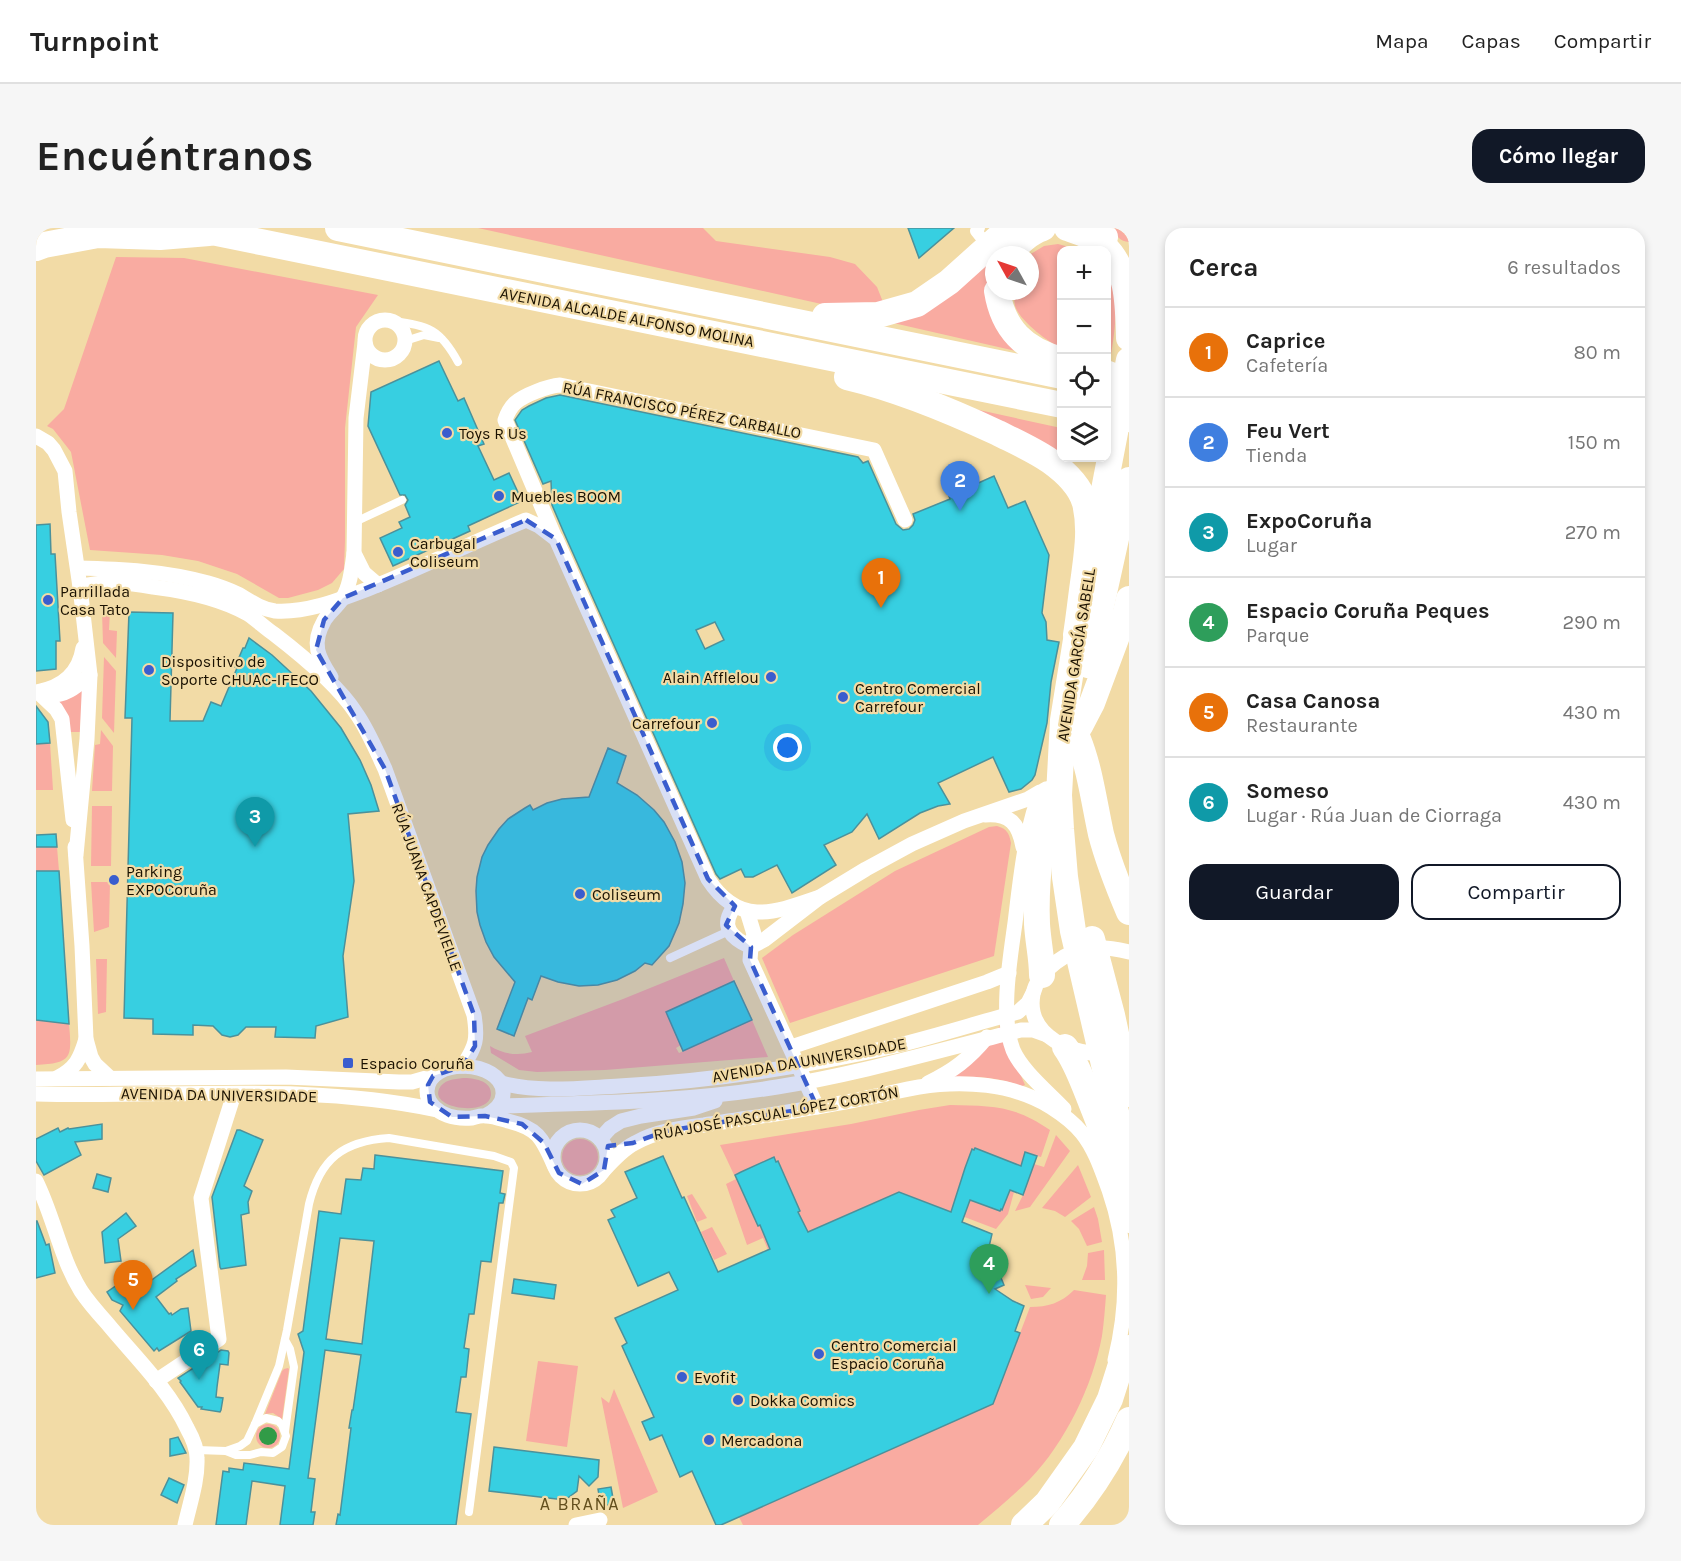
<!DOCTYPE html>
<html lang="es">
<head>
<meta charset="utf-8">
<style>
  :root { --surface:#fff; --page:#f6f6f6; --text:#222; --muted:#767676; --line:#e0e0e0; --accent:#111827 }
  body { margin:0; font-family:Karla,sans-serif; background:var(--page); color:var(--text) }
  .controls { position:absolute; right:18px; top:18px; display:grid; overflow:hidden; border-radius:12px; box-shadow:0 3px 9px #0003 }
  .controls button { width:54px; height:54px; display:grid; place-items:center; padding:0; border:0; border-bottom:2px solid var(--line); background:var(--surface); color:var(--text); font:30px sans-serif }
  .compass { position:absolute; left:949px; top:18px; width:54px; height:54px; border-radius:50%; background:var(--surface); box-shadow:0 3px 9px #0003; rotate:310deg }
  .you { position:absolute; left:752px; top:520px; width:21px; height:21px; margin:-15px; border:4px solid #fff; border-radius:50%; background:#1a73e8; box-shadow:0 0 0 9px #1a73e833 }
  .badge { display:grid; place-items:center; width:39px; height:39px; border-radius:50%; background:var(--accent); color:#fff; font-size:20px; font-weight:700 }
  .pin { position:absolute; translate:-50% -50px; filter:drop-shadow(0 2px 3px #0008) }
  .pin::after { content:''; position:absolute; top:32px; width:21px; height:18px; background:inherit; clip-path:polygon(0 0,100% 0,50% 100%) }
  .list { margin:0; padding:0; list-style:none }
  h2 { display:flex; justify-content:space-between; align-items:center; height:78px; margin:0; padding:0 24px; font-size:26px }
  h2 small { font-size:20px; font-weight:400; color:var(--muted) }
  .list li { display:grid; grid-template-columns:39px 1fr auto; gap:18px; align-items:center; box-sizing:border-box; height:90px; padding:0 24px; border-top:2px solid var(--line) }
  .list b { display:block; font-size:22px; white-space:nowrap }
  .list p { margin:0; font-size:20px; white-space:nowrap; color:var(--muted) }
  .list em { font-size:20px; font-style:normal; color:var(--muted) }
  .actions { display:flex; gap:12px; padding:18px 24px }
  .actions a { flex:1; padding:14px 0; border:2px solid var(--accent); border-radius:18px; text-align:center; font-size:21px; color:var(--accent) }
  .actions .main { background:var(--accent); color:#fff }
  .icon { flex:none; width:33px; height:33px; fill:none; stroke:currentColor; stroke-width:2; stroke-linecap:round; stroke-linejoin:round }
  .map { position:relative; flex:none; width:1093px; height:1297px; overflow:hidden; border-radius:18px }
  header { display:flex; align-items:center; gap:36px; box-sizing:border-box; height:84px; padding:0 30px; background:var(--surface); border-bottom:2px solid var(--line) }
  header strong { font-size:28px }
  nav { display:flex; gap:33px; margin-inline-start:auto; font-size:21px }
  .intro { display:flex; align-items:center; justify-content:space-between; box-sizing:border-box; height:144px; padding:0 36px }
  h1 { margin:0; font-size:42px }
  .button { padding:15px 27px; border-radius:18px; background:var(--accent); color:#fff; font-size:21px; font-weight:700 }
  main { display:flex; gap:36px; padding:0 36px }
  aside { flex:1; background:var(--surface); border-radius:18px; box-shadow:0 3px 9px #0003 }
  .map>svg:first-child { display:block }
  .green { fill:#f9aba1 }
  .water { fill:#319b47 }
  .building { fill:#37cfe1; stroke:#4b919b; stroke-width:1.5; fill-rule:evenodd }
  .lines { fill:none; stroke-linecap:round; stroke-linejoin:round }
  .service { stroke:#fff; stroke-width:8 }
  .pedestrian { stroke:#fff; stroke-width:12 }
  .minor { stroke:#fff; stroke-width:15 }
  .primary { stroke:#fff; stroke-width:26 }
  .trunk { stroke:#fff; stroke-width:26 }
  .marked { fill:#3a5dce; fill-opacity:0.2; stroke:#3a5dce; stroke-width:4.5; stroke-dasharray:12 8; stroke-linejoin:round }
  .poi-dot { fill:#3a5dce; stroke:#f2dba6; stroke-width:2 }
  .labels { text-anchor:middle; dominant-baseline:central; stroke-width:4.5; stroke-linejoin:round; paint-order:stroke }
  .street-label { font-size:16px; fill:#1a1101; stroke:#f2dba6 }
  .poi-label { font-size:16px; fill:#1a1101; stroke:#f2dba6; text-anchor:start }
  .neighbourhood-label { font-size:18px; letter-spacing:1.5px; fill:#634f1d; stroke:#f2dba6 }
</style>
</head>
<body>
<header>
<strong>Turnpoint</strong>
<nav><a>Mapa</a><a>Capas</a><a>Compartir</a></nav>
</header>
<div class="intro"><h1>Encuéntranos</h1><a class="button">Cómo llegar</a></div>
<main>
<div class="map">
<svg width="1093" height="1297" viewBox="0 0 1093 1297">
  <rect width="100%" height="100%" fill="#f2dba6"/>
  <g class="green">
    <polygon points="442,0 667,0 680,13 794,29 819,36 841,59 847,74 790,77"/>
    <path d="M1078,0H1093V14C1084,13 1080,9 1078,0Z"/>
    <path d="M1022,16L1044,22H1026L1025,120C1012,114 984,93 979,78C978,73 978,68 978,63H994L993,27L1008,18Z"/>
    <polygon points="958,27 958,37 953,58 984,124 853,94"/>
    <polygon points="80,29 148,30 342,67 320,99 309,200 309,312 308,341 296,355 282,362 252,370 243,370 201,346 162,333 126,327 54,322 35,224 17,201 11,198 28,181"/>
    <path d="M1070,43C1086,71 1078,105 1074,135H1070Z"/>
    <polygon points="911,175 1025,200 1025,228"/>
    <polygon points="66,383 74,383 73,402 81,403 80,430 67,415"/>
    <polygon points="68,429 80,443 78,505 66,490"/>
    <polygon points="47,462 44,504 34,504 22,473 29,472"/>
    <polygon points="65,502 77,518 76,563 56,563 59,517 64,516"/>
    <polygon points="14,515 17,562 0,562 0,516"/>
    <polygon points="56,578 76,578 75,638 55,638"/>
    <path d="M961,598C971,601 973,605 975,615L958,728L754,795L726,730L757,707L859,643L953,599Z"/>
    <polygon points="0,619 21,619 23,643 0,643"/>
    <polygon points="55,654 74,654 73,699 58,704"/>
    <path d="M688,730L698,753L630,784L645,817L640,820L643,825L716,792L732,829L569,842L501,844L483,842L455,825L454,818C467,826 481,828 496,824L489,808L587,771Z"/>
    <polygon points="60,731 71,731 70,784 62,786"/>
    <path d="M0,792L33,796C36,830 36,835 0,837Z"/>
    <path d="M964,798L969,818L983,843L989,857L986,858C962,850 939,847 914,850L948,819Z"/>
    <path d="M427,850C437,850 456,852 455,867C453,889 394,881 403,861C407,852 418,851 427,850Z"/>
    <path d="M914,877C956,878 978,877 1014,902L1005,929L989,925L976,962L978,964L972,986L960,1001L863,964L732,1022L727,1010L711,1017L690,956L700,951L684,917L815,896L883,882Z"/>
    <polygon points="1020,907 1034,923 994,979 979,983 987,967 998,936 1008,939"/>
    <circle cx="544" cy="929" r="18"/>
    <polygon points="1042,937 1055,969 1029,989 1019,983 1006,980"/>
    <polygon points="656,966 671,990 661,994 651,968"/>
    <polygon points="1058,979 1062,991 1066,1014 1051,1018 1043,1001 1035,993"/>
    <polygon points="676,999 691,1026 678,1032 665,1004"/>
    <polygon points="1068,1022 1069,1052 1046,1052 1051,1038 1052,1025"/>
    <polygon points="989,1057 1015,1060 1007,1069 995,1071"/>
    <path d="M1038,1062L1070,1067C1069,1080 1068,1094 1066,1108C1057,1157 1029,1215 994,1251C978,1267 960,1282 942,1297H707L703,1289L957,1176L994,1079C1012,1079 1025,1075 1038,1062Z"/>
    <polygon points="502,1133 542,1138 531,1219 490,1213"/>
    <polygon points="252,1140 253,1141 246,1191 237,1185 229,1186 246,1143 248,1141"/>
    <polygon points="578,1161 622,1264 587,1280 565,1169 573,1175"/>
    <circle cx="232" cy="1208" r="12"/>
  </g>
  <circle class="water" cx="232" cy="1208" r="9"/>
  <g class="building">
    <polygon points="872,0 918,0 883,30"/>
    <polygon points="403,133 422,173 428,170 448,216 442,218 458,252 473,245 486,273 432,298 434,303 357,338 344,310 366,300 363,294 374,289 369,277 372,272 369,267 364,267 332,198 335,164"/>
    <path d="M524,167L822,229L827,235L832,233L860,296L867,302L873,301L877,297L879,292L877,286L914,271L913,268L958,248L972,280L989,273L1013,327L1006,385L1010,394L1011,412L1023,414L1015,454L1011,495L999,547L996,552L985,561L973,564L957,529L902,555L914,576L902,578L884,585L843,611L831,586L816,604L788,617L800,637L756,665L741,637L717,649H709L705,641L684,651L680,646L528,305L516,277L515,253L507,256L479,192L486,182L493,178L510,170ZM679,394L688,412L669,421L660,402Z"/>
    <polygon points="14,296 15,326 19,326 24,413 20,413 20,441 0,443 0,297"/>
    <polygon points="93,384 137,385 134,493 167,493 175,474 185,478 201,440 199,439 207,420 209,420 213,410 236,427 275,463 305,500 324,532 335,557 343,583 312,586 318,653 307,728 312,789 280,798 279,810 239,809 240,799 210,799 202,807 194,809 186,807 177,798 157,797 157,807 117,806 117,791 88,790 96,490 89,490"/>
    <polygon points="0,478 12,494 14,515 0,516"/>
    <polygon points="572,520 590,528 581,555 601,567 618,582 628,594 639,614 646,634 649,655 647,676 643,695 633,718 616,737 609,735 599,743 581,752 562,757 543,758 522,754 505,748 496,772 492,770 478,808 461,801 479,754 458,729 450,714 444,697 441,684 440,663 441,649 446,629 452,617 463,601 472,591 489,580 494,577 497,582 511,575 526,571 553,569"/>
    <polygon points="20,606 21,619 0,619 0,607"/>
    <polygon points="0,643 23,643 33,796 0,792"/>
    <polygon points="698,753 716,792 647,823 630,784"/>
    <polygon points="66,896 66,911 39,914 45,927 8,947 0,933 0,911 22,900 24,904 32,900 33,901"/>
    <polygon points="201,902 204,902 227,912 208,958 216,963 212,974 213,985 205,987 210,1037 185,1041 184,1039 176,969"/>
    <polygon points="939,920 985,938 989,924 1001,928 987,967 974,962 966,982 965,981 964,983 934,972 926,994 956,1006 948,1040 959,1035 968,1057 959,1061 977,1073 988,1078 979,1103 984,1105 957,1176 685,1297 680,1297 656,1243 644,1249 626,1207 614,1212 606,1194 618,1189 586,1118 591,1115 579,1090 642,1062 633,1044 602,1058 572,992 579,989 575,982 601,970 589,944 627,928 646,970 648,969 682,1044 734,1021 724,997 722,998 699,947 705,944 738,929 740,934 742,933 764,983 762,984 772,1004 863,964 915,984 929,940 936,921 938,922"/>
    <path d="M339,927L467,943L464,965L469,966L467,975H463L455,1034L445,1033L438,1086H433L428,1120L433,1121L430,1149H425L420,1184L435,1186L420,1297H300L302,1286L304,1287L315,1200H313L316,1182H317L325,1127L289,1122L272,1250L279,1251L275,1284H279L277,1297H244L249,1258L216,1253L210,1297H180L187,1243L193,1244V1240L207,1242L208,1235L253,1241L268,1124L262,1106L267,1103L283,983L305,986L310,951L325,952L327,940L338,941ZM304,1010L338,1013L326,1116L290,1111Z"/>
    <polygon points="61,946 75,950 72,964 57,960"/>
    <polygon points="90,985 100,998 82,1011 85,1033 69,1035 66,1004"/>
    <polygon points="0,993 1,993 10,1017 13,1016 19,1045 0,1050"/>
    <polygon points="157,1022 160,1038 140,1051 141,1053 120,1069 133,1086 135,1085 136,1087 145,1081 152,1080 155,1103 123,1123 121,1120 118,1123 84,1083 87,1077 76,1072 71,1064 97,1046 106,1059"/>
    <polygon points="478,1051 520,1057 518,1071 476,1065"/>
    <polygon points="185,1122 192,1123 193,1125 192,1137 184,1136 181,1159 180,1169 187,1170 185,1182 184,1184 165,1181 166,1179 162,1179 144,1154 145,1153 142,1150"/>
    <polygon points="142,1209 150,1225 134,1228 134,1211"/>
    <polygon points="458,1219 563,1232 562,1249 553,1258 543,1248 541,1263 529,1272 453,1263"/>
    <polygon points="133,1250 148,1257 141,1275 125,1267"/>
    <polygon points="575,1259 578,1276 565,1278 562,1261"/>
  </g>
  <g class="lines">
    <g class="service">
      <path d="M357,93C393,98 404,101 422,134"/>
      <polyline points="369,113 388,107 403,110"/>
      <polyline points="319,294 366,272"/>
      <polyline points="634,730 693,703"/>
      <polyline points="249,1112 254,1121 258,1139 249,1203"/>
      <polyline points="161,1222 190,1223 200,1227 214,1227 225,1224 237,1225 246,1219 250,1208 246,1197 242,1193 230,1190 219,1196"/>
      <path d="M190,1223L204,1218L211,1213L219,1196L243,1138L251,1102L273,976C284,931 307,913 353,910L458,928L475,934L478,940L433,1284"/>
    </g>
    <polyline class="pedestrian" points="943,0 940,3 944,8"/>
    <g class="minor">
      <circle cx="349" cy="112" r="20"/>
      <polyline points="329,115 320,190 318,325 328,345 342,357"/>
      <polyline points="0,208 12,215 18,222 29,243 33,284 44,359 54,447 51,511 40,627"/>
      <path d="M519,310L469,192C471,186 474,180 479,175C488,167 512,158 524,157L838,222L869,292"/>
      <path d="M42,340C85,341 130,343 172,355C183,358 193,362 202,366C214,373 225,381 239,383C271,385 303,372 332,361C385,340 437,314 490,292L503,298L520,311L672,651C703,699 738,685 784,669"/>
      <path d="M44,359C67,352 93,355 117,359C149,363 184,370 212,386C221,392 229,400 238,406C264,426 302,457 320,485C332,502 340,522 349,541L438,787C442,811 440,818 427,838"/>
      <path d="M295,449C282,429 275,416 288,393C292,385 301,379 306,371C314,359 316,340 318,325"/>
      <path d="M0,464C25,460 43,446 47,420"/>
      <polyline points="2,464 20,481 26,491 37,592"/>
      <path d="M11,467C29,469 41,458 54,447"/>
      <path d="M1001,573C988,612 984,654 979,695C974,731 964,789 977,822C986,843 1012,864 1028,881"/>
      <path d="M949,587C974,585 983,596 987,619"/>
      <polyline points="39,619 46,718 50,811 55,829 59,836 74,850"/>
      <path d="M699,678C683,698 695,710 715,719L718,706L711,683"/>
      <polyline points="755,819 951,754 973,745"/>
      <path d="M1073,825C1038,829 989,808 997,766C1002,742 1033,721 1056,720C1069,719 1081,721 1093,724"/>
      <path d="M21,850C40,840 44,831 50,811"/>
      <polyline points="0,851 250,849 363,854 376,854 397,848"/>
      <path d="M465,855C503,865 544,860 583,858C676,853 768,839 859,818C900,808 941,795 982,784L992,775L997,765"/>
      <path d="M892,855C917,843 933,831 951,809"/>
      <path d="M0,866C133,870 269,854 401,882"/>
      <path d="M463,878C555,875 649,874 741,859C823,846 904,822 985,802H997L1011,807"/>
      <polyline points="781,879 714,732 715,719 728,712 784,669 830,641 876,616 928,593 992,571 1004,564"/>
      <path d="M449,888C459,883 468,876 467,864C466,832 392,828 391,863C391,869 393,874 398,879C408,889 423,891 436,890C440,889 445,887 450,888C457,888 465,891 472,893C502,900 506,910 518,937"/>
      <circle cx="544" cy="929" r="27"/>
      <polyline points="564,911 574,900 585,893 605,888 658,880 679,873"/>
      <path d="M568,942C577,932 587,921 599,915C620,903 644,900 668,897C698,892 728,888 758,883C782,879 806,875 830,870C847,867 865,862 883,859C927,852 976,855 1015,879C1026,886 1038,895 1046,905C1059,921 1066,943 1073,962C1092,1017 1093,1076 1079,1132"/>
      <path d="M0,953C18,989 24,1029 45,1063C53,1075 62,1085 71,1095C99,1129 132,1160 151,1200C156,1209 161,1219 161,1230C162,1252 154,1275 149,1297"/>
      <polyline points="120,1153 183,1111 165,970 198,866"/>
      <polyline points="540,1297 564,1292"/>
    </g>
    <g class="primary">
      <path d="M1031,0C1043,4 1058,8 1068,18C1093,41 1092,79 1093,110"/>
      <polyline points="1057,319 1093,132"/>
      <polyline points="1044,387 1027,492 1023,567 1025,601 1029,649 1037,703 1073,858 1093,933"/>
      <polyline points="1052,437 1093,252"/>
      <path d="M1042,511C1054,541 1058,574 1065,606C1072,633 1082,658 1093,684"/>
      <polyline points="1056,711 1076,787 1093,866"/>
      <path d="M1006,747C1006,730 1002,714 1001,696C999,652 1006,609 1012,566"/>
      <path d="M1029,819C1040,834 1046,852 1053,869C1069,909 1084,949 1093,992"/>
      <polyline points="988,1297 1011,1275 1050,1220 1074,1171 1088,1127 1093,1120"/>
      <path d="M1026,1297C1054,1265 1076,1231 1093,1192"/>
    </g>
    <g class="trunk">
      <polyline points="156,0 1026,177"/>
      <polyline points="302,0 1026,148"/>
      <polyline points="1045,0 1069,9"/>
      <polyline points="0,20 8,17 62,7 124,9 173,5"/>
      <path d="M973,27C981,16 994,4 1007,0"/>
      <path d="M961,63C967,101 988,122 1026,132"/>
      <polyline points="789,88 842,87 881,76 913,54 973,0"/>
      <polyline points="1070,145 1093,154"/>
      <path d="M811,149C862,161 915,183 962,205C980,214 998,222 1014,233C1028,243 1044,258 1049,275C1055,300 1051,324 1048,348C1045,368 1043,388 1040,407"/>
      <polyline points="1070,186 1093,191"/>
      <polyline points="1044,498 1056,475 1090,384 1093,371"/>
    </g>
  </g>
  <path class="marked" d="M490,292L520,311L672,651L699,678L690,697L715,719L714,732L781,879L630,903L597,915L572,918L568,942L546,956L523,945L508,915L486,896L449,888L416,889L394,874L392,857L397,848L427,838L439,818L438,787L349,541L280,422L288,392L307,370Z"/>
  <g class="poi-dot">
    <circle cx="411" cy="205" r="6"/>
    <circle cx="463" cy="268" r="6"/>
    <circle cx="362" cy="324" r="6"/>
    <circle cx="12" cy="372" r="6"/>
    <circle cx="113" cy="442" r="6"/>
    <circle cx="735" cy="449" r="6"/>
    <circle cx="807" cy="469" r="6"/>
    <circle cx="676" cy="495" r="6"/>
    <circle cx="78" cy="652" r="6"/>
    <circle cx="544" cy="666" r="6"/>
    <rect x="306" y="829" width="12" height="12" rx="3"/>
    <circle cx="783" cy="1126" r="6"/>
    <circle cx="646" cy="1149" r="6"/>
    <circle cx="702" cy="1172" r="6"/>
    <circle cx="673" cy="1212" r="6"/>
  </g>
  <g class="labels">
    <g class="street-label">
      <text transform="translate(591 89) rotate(11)">AVENIDA ALCALDE ALFONSO MOLINA</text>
      <text transform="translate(646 182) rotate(11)">RÚA FRANCISCO PÉREZ CARBALLO</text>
      <text transform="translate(1040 427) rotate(-81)">AVENIDA GARCÍA SABELL</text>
      <text transform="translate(391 659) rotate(70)">RÚA JUANA CAPDEVIELLE</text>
      <text transform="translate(773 832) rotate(-10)">AVENIDA DA UNIVERSIDADE</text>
      <text transform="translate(183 867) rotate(1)">AVENIDA DA UNIVERSIDADE</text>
      <text transform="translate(740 885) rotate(-10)">RÚA JOSÉ PASCUAL LÓPEZ CORTÓN</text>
    </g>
    <g class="poi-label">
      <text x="423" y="205">Toys R Us</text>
      <text x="475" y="268">Muebles BOOM</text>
      <text x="374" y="315">Carbugal<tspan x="374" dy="18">Coliseum</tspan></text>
      <text x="24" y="363">Parrillada<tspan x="24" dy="18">Casa Tato</tspan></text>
      <text x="125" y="433">Dispositivo de<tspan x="125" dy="18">Soporte CHUAC-IFECO</tspan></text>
      <text x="723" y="449" text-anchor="end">Alain Afflelou</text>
      <text x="819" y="460">Centro Comercial<tspan x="819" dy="18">Carrefour</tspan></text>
      <text x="664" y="495" text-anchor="end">Carrefour</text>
      <text x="90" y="643">Parking<tspan x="90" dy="18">EXPOCoruña</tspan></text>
      <text x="556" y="666">Coliseum</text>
      <text x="324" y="835">Espacio Coruña</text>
      <text x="795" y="1117">Centro Comercial<tspan x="795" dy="18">Espacio Coruña</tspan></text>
      <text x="658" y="1149">Evofit</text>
      <text x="714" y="1172">Dokka Comics</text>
      <text x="685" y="1212">Mercadona</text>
    </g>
    <g class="neighbourhood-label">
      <text x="544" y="1276">A BRAÑA</text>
    </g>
  </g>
</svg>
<div class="controls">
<button>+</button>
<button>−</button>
<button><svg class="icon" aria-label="locate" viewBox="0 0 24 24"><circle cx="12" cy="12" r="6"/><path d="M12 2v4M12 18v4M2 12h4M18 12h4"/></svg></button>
<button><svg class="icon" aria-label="layers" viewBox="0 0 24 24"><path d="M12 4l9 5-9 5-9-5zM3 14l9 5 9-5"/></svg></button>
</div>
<svg class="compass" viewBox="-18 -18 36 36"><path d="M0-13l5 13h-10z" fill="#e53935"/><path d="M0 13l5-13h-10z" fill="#767676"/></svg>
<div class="you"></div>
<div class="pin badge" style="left:845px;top:380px;background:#e8710a">1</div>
<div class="pin badge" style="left:924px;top:283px;background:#3f7fe0">2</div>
<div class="pin badge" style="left:219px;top:619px;background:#0f9aa8">3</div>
<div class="pin badge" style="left:953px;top:1066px;background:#2e9e5b">4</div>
<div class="pin badge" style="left:97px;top:1082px;background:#e8710a">5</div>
<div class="pin badge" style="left:163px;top:1152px;background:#0f9aa8">6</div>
</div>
<aside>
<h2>Cerca<small>6 resultados</small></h2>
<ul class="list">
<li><span class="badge" style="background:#e8710a">1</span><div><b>Caprice</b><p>Cafetería</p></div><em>80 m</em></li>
<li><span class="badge" style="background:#3f7fe0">2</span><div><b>Feu Vert</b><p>Tienda</p></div><em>150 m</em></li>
<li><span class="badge" style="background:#0f9aa8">3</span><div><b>ExpoCoruña</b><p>Lugar</p></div><em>270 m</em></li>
<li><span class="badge" style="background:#2e9e5b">4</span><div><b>Espacio Coruña Peques</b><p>Parque</p></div><em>290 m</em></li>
<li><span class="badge" style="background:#e8710a">5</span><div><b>Casa Canosa</b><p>Restaurante</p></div><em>430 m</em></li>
<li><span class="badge" style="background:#0f9aa8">6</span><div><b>Someso</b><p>Lugar · Rúa Juan de Ciorraga</p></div><em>430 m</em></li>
</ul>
<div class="actions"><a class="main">Guardar</a><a>Compartir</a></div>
</aside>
</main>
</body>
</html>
